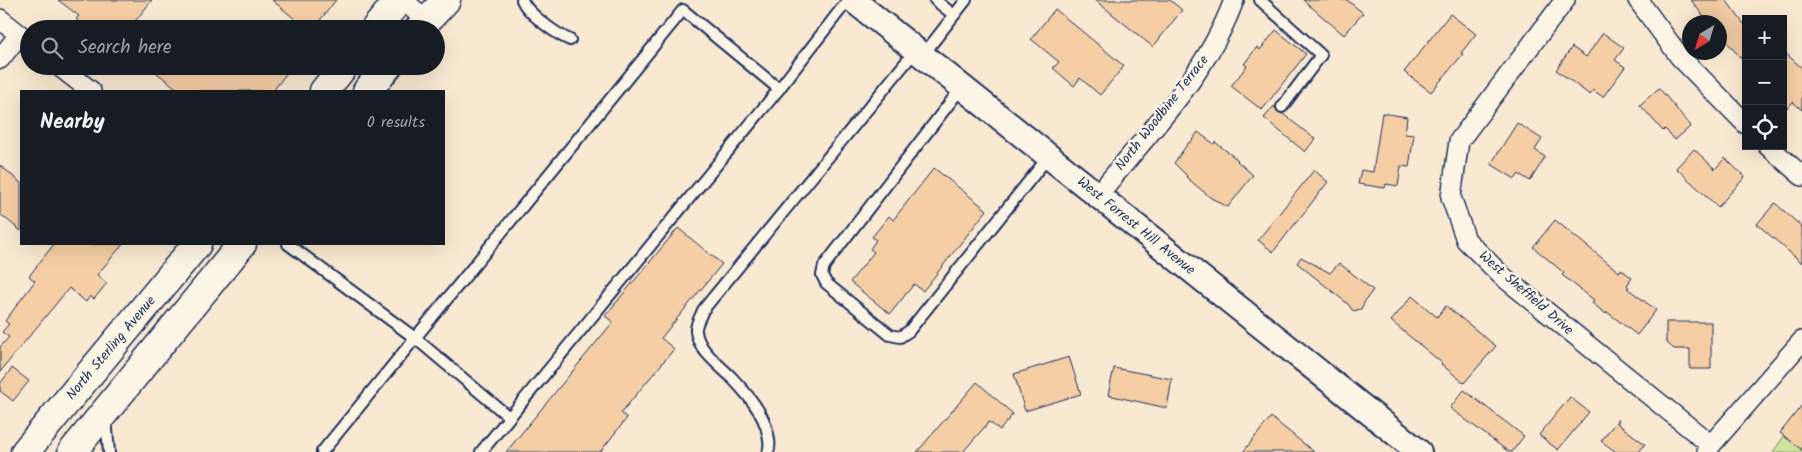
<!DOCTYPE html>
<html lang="en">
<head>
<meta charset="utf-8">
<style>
  :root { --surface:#171b24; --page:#242831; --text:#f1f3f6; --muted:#9ea1a6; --line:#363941 }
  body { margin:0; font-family:Kalam,sans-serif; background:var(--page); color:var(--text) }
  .controls { position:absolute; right:15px; top:15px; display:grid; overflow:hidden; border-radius:0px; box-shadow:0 5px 20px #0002 }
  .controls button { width:45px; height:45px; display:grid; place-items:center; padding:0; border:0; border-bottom:1px solid var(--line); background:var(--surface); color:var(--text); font:25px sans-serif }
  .compass { position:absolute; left:1682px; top:15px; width:45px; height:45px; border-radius:50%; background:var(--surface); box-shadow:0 5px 20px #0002; rotate:218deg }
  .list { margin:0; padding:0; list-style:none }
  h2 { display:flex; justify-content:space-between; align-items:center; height:65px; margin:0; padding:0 20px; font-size:21px }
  h2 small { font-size:16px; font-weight:400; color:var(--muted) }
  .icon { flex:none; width:28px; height:28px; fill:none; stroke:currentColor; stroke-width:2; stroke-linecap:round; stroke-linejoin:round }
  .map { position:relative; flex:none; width:1802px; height:452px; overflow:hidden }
  .search { position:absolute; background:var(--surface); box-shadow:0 5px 20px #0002; left:20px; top:20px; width:425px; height:55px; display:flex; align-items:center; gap:12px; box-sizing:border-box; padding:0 18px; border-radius:28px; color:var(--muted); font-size:19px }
  .panel { position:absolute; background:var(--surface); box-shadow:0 5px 20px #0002; left:20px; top:90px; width:425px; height:155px; border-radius:0px }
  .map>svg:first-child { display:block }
  .green { fill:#cee499; stroke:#748a7c }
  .building { fill:#f5cea5; stroke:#1b2f5e }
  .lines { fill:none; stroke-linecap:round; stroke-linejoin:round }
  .service-casing { stroke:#1b2f5e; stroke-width:14 }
  .minor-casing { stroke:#1b2f5e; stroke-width:22 }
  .tertiary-casing { stroke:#1b2f5e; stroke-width:28 }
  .secondary-casing { stroke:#1b2f5e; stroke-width:31 }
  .service { stroke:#fcf5e5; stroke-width:10 }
  .minor { stroke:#fcf5e5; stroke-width:19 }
  .tertiary { stroke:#fcf5e5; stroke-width:24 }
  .secondary { stroke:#fcf5e5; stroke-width:28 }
  .labels { text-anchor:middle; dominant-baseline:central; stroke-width:5; stroke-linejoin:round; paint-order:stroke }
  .street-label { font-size:14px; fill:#1b2f5e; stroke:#fcf5e5 }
</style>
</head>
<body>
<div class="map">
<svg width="1802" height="452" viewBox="0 0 1802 452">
  <rect width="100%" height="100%" fill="#fae9d2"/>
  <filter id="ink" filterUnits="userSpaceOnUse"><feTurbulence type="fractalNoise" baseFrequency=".02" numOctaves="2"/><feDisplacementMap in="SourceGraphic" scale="10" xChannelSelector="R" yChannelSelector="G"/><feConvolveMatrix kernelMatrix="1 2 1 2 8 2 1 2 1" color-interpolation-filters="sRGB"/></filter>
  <g filter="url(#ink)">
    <polygon class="green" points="1791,426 1802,452 1773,452"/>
    <g class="building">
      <polygon points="58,0 152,0 129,29 88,29 76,19 79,16"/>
      <polygon points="272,0 336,0 313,29 289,29 296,20"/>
      <polygon points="1095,0 1170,0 1182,10 1153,47"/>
      <polygon points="1303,0 1347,0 1363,13 1344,35"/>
      <polygon points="1691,0 1726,0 1744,24 1746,22 1746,64 1720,34 1720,22 1708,22"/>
      <polygon points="1055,9 1124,66 1100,95 1080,78 1074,86 1053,68 1059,62 1031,39"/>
      <polygon points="1450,14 1476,34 1461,53 1463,54 1431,92 1404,72"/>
      <polygon points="1276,30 1306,54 1262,110 1231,86 1247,66 1244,64 1257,47 1260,50"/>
      <polygon points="1603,33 1624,48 1615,60 1625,67 1603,97 1593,90 1590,95 1556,70 1572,47 1586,57"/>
      <polygon points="1783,51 1802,68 1802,110 1793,102 1783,112"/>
      <polygon points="148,66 292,66 273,91 180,91"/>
      <polygon points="1659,88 1691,126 1675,140 1665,129 1663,131 1640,105"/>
      <polygon points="1274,106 1278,112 1283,114 1315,139 1305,152 1264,118"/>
      <polygon points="1382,113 1407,117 1405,134 1414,135 1409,167 1401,166 1398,186 1386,184 1385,188 1358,184 1361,170 1373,172"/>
      <polygon points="1517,123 1542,139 1535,150 1545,157 1530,181 1519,174 1515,179 1491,164"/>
      <polygon points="1198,132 1214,144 1215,142 1238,160 1237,161 1253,175 1228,207 1211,198 1186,177 1187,176 1174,163 1189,142 1190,143"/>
      <polygon points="1694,149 1715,169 1725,158 1745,177 1718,207 1676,168"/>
      <polygon points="0,165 21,183 21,231 0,214"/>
      <polygon points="934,168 987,210 923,291 914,284 890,314 850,282 874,252 870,249 876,240 872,237 889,216 893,220"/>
      <polygon points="1314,170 1328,182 1273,252 1258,240"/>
      <polygon points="1775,203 1802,227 1802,263 1757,224"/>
      <polygon points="1555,220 1619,272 1621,269 1632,278 1627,285 1629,287 1627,288 1656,310 1637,335 1607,312 1606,314 1592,303 1594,300 1562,275 1564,273 1533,247"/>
      <polygon points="678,228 722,264 661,338 674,349 621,413 627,418 600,452 506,452 613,322 605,316"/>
      <polygon points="54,244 123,244 97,275 107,283 94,299 90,296 86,302 69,288 0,372 0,347 9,337 2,332 9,324 5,321 35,281 29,276"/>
      <polygon points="1301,257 1330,273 1339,263 1373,290 1365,301 1361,309 1353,311 1348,304 1297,263"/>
      <polygon points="1412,296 1437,317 1446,306 1496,346 1464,383 1441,364 1442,363 1391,321"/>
      <polygon points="1666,322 1711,322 1711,369 1690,369 1690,349 1674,349 1666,342"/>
      <polygon points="1069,357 1081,394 1025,411 1014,374"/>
      <polygon points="12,368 29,381 13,401 0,391 0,384"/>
      <polygon points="1114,368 1172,379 1167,408 1108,395"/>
      <polygon points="977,382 1013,414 1000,430 989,422 963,452 917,452"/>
      <polygon points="1464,390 1524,436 1512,452 1509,452 1450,408"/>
      <polygon points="1570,397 1589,412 1558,450 1539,435"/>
      <polygon points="1802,405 1802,450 1780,433"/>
      <polygon points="1271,417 1314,452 1243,452"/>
      <polygon points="1618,419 1618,424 1645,444 1639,452 1616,452 1601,441"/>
    </g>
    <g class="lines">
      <g class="service-casing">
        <g id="service">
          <path d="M522,0C528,14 556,34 570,40"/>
          <polyline points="935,0 954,15"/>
          <polyline points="1260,0 1321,55 1282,107"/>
          <polyline points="923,55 966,0"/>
          <polyline points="962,87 824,266 822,275 826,283 890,335 900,337 909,331 1049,156"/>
          <polyline points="288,244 415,338 509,417"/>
          <polyline points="106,418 109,452"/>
          <polyline points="322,452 683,10 779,89"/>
          <polyline points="481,452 779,89 848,0"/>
          <path d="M768,452C771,445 769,441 768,434C764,413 747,394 733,379C720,365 698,351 696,331C695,325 701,316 703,310L916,50"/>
        </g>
      </g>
      <g class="minor-casing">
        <g id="minor">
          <polyline points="403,0 426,20"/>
          <polyline points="1565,0 1459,141 1451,197 1466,240 1501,275 1711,445"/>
          <polyline points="1638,0 1680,57 1746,124"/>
          <polyline points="0,19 29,42"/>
          <polyline points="0,59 19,35"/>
          <polyline points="59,66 91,91"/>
          <polyline points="1768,146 1802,176"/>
          <path d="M1098,195C1147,134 1207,75 1234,0"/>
          <polyline points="1707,452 1711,445 1802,341"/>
        </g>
      </g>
      <g class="tertiary-casing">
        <polyline id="tertiary" points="853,0 1419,452"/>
      </g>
      <g class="secondary-casing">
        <g id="secondary">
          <polyline points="375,29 399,0"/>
          <polyline points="419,29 446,0"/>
          <polyline points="324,91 344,66"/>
          <polyline points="367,91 388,66"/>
          <polyline points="25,452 197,244"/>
          <polyline points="72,452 242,244"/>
        </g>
      </g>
      <use href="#service" class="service"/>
      <use href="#minor" class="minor"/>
      <use href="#tertiary" class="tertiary"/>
      <use href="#secondary" class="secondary"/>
    </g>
  </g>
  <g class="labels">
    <g class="street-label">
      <text transform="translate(1162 113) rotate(-52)">North Woodbine Terrace</text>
      <text transform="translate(1136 226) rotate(39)">West Forrest Hill Avenue</text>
      <text transform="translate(1526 293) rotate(41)">West Sheffield Drive</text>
      <text transform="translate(111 348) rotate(-50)">North Sterling Avenue</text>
    </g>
  </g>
</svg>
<div class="controls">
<button>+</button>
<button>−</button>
<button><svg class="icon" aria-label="locate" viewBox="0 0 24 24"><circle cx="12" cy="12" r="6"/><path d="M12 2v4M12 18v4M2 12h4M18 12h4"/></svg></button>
</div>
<svg class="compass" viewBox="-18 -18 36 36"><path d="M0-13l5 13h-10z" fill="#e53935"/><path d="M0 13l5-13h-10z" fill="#9ea1a6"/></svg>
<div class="search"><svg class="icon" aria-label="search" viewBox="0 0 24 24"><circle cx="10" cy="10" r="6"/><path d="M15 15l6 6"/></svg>Search here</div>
<section class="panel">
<h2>Nearby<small>0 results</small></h2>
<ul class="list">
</ul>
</section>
</div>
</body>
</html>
